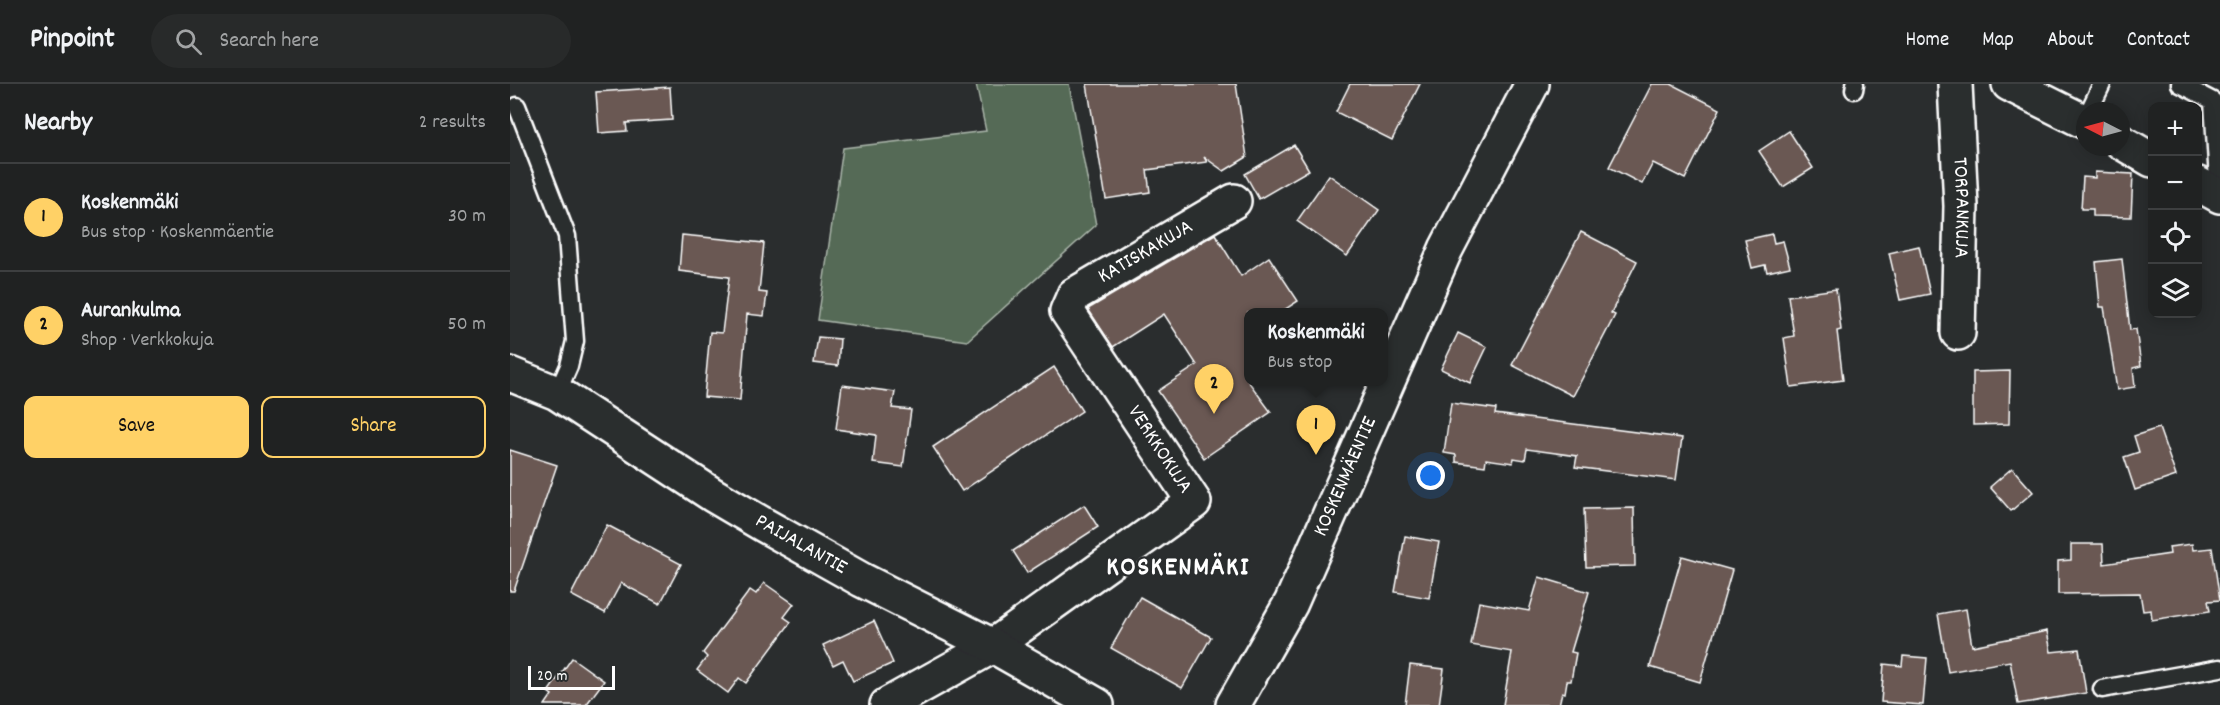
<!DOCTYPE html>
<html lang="en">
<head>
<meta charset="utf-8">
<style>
  :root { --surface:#202222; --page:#282a2a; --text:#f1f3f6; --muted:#a2a4a5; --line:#3d3f40; --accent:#ffd166 }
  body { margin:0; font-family:Dekko,sans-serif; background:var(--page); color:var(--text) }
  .controls { position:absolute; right:18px; top:18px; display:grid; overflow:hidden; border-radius:12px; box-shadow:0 3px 15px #0003 }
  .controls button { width:54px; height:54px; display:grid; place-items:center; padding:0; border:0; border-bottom:2px solid var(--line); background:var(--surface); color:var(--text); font:30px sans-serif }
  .compass { position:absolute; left:1566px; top:18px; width:54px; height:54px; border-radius:50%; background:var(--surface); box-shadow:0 3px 15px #0003; rotate:276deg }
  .scale { position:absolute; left:18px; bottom:15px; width:87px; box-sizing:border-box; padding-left:6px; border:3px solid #fff; border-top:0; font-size:16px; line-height:21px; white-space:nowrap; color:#fff; -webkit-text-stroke:4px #2a2d2e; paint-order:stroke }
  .you { position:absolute; left:921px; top:392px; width:21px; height:21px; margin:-15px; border:4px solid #fff; border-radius:50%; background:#1a73e8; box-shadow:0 0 0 9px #1a73e833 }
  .badge { display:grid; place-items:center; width:39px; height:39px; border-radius:50%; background:var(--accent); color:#111; font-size:20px; font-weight:700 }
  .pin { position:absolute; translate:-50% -50px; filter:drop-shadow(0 2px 3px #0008) }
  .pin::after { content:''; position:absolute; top:32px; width:21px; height:18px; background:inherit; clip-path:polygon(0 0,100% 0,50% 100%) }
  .popup { position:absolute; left:734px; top:224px; width:144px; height:78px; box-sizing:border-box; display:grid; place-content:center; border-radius:12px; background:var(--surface); filter:drop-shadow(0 2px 4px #0005); font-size:20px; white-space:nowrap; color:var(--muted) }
  .popup b { font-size:22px; color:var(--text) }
  .popup::after { content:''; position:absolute; left:50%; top:100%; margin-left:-12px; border:12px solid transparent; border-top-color:var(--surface) }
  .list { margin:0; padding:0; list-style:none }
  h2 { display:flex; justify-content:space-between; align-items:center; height:78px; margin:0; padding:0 24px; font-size:26px }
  h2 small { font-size:20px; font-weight:400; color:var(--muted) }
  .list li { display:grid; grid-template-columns:39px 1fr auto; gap:18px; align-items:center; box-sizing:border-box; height:108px; padding:0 24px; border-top:2px solid var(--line) }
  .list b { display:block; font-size:22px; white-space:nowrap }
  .list p { margin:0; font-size:20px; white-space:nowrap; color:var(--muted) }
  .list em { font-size:20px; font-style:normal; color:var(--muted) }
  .actions { display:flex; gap:12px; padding:18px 24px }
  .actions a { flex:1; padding:14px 0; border:2px solid var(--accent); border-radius:12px; text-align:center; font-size:21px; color:var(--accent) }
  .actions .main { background:var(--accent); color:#111 }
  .icon { flex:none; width:33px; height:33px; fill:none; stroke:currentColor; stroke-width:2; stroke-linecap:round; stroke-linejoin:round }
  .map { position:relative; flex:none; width:1710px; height:621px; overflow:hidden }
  header { display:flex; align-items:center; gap:36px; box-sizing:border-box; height:84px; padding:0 30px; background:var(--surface); border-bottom:2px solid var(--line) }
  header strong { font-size:28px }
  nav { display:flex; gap:33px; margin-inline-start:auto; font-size:21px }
  .search { width:420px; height:54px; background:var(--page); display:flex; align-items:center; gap:15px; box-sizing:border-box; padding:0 21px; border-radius:33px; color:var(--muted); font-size:22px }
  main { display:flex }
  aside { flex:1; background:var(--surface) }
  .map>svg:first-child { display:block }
  .green { fill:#556b56; stroke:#aab5aa; stroke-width:1.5 }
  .building { fill:#6a5853; stroke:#fff; stroke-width:1.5 }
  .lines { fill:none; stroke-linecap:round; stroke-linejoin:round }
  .lane-casing { stroke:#fff; stroke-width:21 }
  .street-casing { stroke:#fff; stroke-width:38 }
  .secondary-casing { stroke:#fff; stroke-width:38 }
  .lane { stroke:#2a2d2e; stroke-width:16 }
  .street { stroke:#2a2d2e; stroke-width:33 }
  .secondary { stroke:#2a2d2e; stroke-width:33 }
  .labels { text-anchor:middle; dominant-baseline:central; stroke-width:4.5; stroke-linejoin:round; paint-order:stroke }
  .street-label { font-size:21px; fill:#fff; stroke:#2a2d2e }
  .district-label { font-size:27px; font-weight:bold; letter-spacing:1.5px; fill:#fff; stroke:#2a2d2e }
</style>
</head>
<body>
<header>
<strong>Pinpoint</strong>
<div class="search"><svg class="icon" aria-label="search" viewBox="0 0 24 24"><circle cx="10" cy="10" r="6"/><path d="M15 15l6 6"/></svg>Search here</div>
<nav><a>Home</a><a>Map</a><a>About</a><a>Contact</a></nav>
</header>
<main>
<aside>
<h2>Nearby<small>2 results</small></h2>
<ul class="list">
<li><span class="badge">1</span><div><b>Koskenmäki</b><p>Bus stop · Koskenmäentie</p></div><em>30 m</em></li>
<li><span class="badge">2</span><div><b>Aurankulma</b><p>Shop · Verkkokuja</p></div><em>50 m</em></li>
</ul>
<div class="actions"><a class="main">Save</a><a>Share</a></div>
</aside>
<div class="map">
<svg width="1710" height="621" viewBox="0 0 1710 621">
  <rect width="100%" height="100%" fill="#2a2d2e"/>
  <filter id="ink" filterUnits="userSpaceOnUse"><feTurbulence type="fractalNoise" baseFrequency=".0167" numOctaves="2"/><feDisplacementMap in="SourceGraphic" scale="12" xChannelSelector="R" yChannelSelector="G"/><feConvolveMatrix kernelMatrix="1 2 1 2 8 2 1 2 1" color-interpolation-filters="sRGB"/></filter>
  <g filter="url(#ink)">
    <polygon class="green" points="466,0 559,0 586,141 457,257 308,236 333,64 476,47"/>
    <g class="building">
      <polygon points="577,0 726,0 737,73 714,87 694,73 697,78 637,86 640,108 596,115"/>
      <polygon points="840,0 910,0 882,56 826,28"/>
      <polygon points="1142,0 1161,0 1210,25 1175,95 1143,79 1132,100 1099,83"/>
      <polygon points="160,3 162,36 116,39 117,47 89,49 86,8"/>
      <polygon points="1279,47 1303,84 1273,103 1249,67"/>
      <polygon points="784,61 799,86 749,115 735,90"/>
      <polygon points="1585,88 1623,90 1621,133 1583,132 1583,125 1571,125 1573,93 1585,94"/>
      <polygon points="819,91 869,126 837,172 787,137"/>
      <polygon points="1071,148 1127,177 1101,229 1105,231 1063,312 1002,281"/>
      <polygon points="705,150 731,192 759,173 788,217 771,228 738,228 738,297 761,328 694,374 648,307 687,281 654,230 603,263 578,225"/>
      <polygon points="1262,150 1264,159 1273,157 1280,183 1257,188 1255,181 1242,184 1235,156"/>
      <polygon points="172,151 254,159 249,208 257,209 254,232 237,230 230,316 194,313 200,248 212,249 219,193 169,187"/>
      <polygon points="1409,162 1420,210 1390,216 1379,169"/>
      <polygon points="1612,175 1620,246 1626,245 1631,282 1623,284 1625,303 1607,306 1594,223 1590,223 1586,178"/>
      <polygon points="1326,205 1331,246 1327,247 1333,296 1281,303 1274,254 1284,252 1278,212"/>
      <polygon points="948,249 977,263 960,299 931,285"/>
      <polygon points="308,253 330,255 328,282 304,279"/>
      <polygon points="544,283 572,327 452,407 423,363"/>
      <polygon points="1500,287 1499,340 1463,341 1463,288"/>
      <polygon points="332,301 385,308 382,324 401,326 393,383 363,379 366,351 326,345"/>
      <polygon points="941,319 986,325 985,330 1172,354 1166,396 1065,383 1067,372 1017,365 1015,376 1004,374 1003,379 976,375 975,382 946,378 946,371 934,369"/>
      <polygon points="1649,344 1666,392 1625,406 1614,373 1629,368 1624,352"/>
      <polygon points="0,366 47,381 4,507 0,507"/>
      <polygon points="1502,384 1523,408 1501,427 1480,403"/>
      <polygon points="574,421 588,443 517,489 503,467"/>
      <polygon points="1124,424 1125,482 1076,483 1074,425"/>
      <polygon points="97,441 171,480 150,520 111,499 95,529 61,511"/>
      <polygon points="895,452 929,458 919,514 885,508"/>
      <polygon points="1561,460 1593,460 1594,480 1660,470 1659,463 1682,460 1683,466 1702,464 1710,516 1698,517 1700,527 1642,536 1641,526 1633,527 1630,509 1548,510 1548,477 1561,476"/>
      <polygon points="1172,472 1222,486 1190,598 1140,583"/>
      <polygon points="1029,493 1079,508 1061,568 1066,569 1061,597 1057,597 1055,609 1052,608 1049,621 993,621 1002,568 961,561 969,518 1019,527"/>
      <polygon points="254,499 284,520 274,533 281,538 236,599 229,594 218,609 187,586 197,573 193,569 240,506 246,510"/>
      <polygon points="630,513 701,553 672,604 601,564"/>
      <polygon points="1456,525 1462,562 1537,547 1541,568 1569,565 1576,609 1508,620 1500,577 1438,588 1428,530"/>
      <polygon points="364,537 383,579 343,597 333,576 323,581 313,561"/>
      <polygon points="1393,572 1417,574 1413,621 1371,618 1374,580 1392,582"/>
      <polygon points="62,574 94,597 76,621 35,621 42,611 38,608"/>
      <polygon points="900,581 934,585 929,621 895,621"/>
    </g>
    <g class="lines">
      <g class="lane-casing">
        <g id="lane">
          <polyline points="1670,0 1703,17 1709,112"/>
          <polyline points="1344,6 1345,0"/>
          <polyline points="7,22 57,152 65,257 59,282 47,309"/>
          <polyline points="1579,27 1592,0"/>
          <polyline points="1592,605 1710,584"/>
        </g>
      </g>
      <g class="street-casing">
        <g id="street">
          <path id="s1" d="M1445,0L1451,122L1448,249"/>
          <polyline points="1499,0 1575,38"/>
          <polyline points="1611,58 1642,76"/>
          <polyline points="1688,100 1710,112"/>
          <path id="s2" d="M377,621L483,562L684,418L557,227L564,211L724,117"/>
        </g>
      </g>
      <g class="secondary-casing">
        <g id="secondary">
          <path id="s3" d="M0,290L47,309L203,411L254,441L352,496L483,562L587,621"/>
          <path id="s4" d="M723,621L781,519L936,165L1022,0"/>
        </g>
      </g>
      <use href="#lane" class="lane"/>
      <use href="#street" class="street"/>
      <use href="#secondary" class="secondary"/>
    </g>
  </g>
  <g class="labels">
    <g class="street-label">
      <text stroke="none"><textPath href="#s1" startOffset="124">TORPANKUJA</textPath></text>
      <text stroke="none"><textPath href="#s2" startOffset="699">KATISKAKUJA</textPath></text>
      <text transform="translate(649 366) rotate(57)">VERKKOKUJA</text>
      <text stroke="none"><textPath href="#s4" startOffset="255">KOSKENMÄENTIE</textPath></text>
      <text stroke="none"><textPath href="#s3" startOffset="338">PAIJALANTIE</textPath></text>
    </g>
    <g class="district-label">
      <text x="668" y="484">KOSKENMÄKI</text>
    </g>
  </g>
</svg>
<div class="controls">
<button>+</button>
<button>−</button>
<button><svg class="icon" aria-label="locate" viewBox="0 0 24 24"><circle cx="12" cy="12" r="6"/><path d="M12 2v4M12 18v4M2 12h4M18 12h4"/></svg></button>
<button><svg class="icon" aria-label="layers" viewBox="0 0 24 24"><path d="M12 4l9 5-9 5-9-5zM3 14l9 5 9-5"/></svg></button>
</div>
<svg class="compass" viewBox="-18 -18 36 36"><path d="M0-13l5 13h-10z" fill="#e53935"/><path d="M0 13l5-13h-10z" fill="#a2a4a5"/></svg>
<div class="scale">20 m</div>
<div class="you"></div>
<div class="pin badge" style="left:806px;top:371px">1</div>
<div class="popup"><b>Koskenmäki</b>Bus stop</div>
<div class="pin badge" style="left:704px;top:330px">2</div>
</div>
</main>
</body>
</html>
